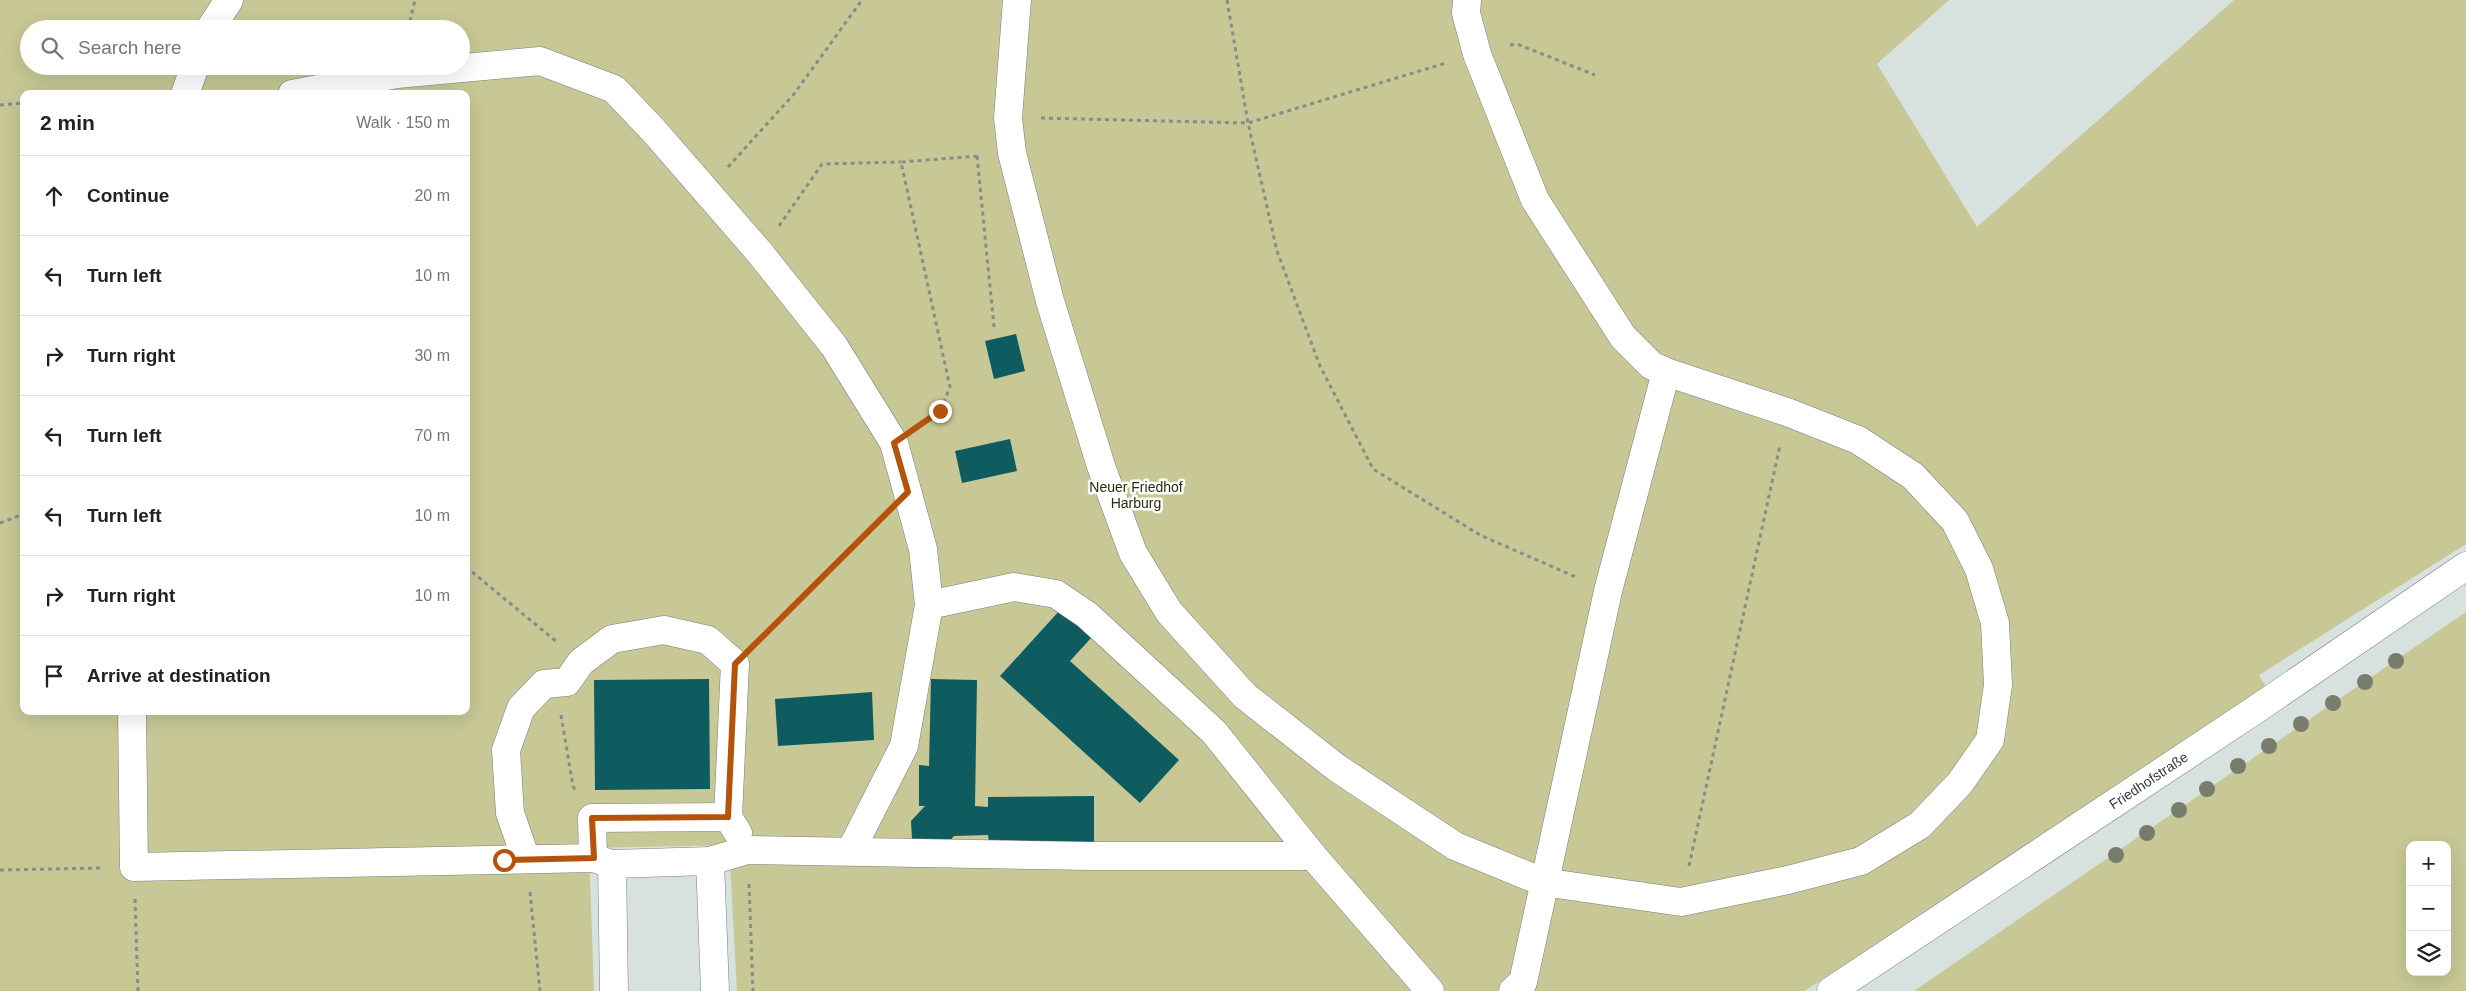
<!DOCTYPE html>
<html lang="en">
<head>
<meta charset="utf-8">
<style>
  :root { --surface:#fff; --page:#f2f2f2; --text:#222; --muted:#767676; --line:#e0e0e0 }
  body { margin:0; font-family:Arial,sans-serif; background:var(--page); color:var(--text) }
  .controls { position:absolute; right:15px; bottom:15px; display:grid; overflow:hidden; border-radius:10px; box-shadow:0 5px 20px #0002 }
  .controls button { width:45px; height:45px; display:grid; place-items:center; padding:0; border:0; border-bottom:1px solid var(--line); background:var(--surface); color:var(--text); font:25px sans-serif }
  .stop { position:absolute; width:15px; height:15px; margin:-11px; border:4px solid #b45309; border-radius:50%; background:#fff }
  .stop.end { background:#b45309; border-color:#fff; box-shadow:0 1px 5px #0008 }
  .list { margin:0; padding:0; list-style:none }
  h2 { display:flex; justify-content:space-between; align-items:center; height:65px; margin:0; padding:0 20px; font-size:21px }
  h2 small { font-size:16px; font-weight:400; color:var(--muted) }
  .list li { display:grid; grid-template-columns:32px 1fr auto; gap:15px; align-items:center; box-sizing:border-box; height:80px; padding:0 20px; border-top:1px solid var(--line) }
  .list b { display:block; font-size:19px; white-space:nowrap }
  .list em { font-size:16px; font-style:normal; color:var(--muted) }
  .icon { flex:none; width:28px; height:28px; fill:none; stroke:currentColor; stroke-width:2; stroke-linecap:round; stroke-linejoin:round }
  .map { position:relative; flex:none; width:2466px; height:991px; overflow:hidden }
  .search { position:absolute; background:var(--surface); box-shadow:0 5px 20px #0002; left:20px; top:20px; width:450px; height:55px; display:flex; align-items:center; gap:12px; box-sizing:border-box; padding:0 18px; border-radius:28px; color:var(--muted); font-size:19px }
  .panel { position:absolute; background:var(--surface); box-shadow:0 5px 20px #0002; left:20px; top:90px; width:450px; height:625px; border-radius:10px }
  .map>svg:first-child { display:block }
  .green { fill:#c7c895; fill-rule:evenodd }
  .building { fill:#0e5c60 }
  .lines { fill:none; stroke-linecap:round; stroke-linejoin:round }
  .minor-casing { stroke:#767f7b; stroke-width:29 }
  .path { stroke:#868d8a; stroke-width:3; stroke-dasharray:4 4; stroke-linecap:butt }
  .minor { stroke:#fff; stroke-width:28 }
  .tree { fill:#787d6b }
  .route { stroke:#b45309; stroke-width:6 }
  .labels { text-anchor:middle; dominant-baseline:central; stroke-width:5; stroke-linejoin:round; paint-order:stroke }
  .park-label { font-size:14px; fill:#2b2b0d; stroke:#fff }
  .street-label { font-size:14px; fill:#353938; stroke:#fff }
</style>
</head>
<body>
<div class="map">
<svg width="2466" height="991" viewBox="0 0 2466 991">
  <rect width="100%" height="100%" fill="#d7e1dd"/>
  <g class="green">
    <path d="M0,0H1949L1877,64L1977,227L2234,0H2466V544L2259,675L2272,698L1804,991H737L729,845L589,848L594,991H0ZM29,29H461V66H29ZM24,94H466V711H24Z"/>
    <path d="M2466,612V991H1914ZM2410,845H2447V972H2410Z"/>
  </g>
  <g class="building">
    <polygon points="1016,334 1025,371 994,379 985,341"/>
    <polygon points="1010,439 1017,471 962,483 955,451"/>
    <polygon points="1060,610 1091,638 1070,661 1179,760 1140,803 1000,676"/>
    <polygon points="709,679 710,789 595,790 594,680"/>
    <polygon points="931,679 977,680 975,806 988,807 988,797 1094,796 1094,842 989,842 988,835 954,836 942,850 926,850 912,839 911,821 925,806 919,806 919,765 929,766"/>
    <polygon points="872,692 874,740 778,746 775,699"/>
  </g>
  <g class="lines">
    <g class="minor-casing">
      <g id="minor">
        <polyline points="1017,0 1008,118 1012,153 1050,301 1101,466 1133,553 1169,612 1245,696 1337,768 1455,846 1543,882 1681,902 1788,880 1861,861 1920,825 1960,783 1990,740 1998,685 1995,623 1979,569 1955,521 1913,476 1858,440 1787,412 1666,372 1651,365 1623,337 1535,200 1477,54 1466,13 1467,0"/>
        <polyline points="210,29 229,0"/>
        <polyline points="185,94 195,66"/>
        <polyline points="292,94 397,74 540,61 614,89 654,131 760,253 834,346 894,443 923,549 929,605 904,746 851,850"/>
        <polyline points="929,605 1014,587 1056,594 1087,615 1214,732 1313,856 1430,991"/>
        <polyline points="132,711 134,867 593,858 612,864"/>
        <polyline points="593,858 592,818 728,817 738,833"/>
        <polyline points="526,859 510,813 506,750 521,708 544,684 567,682 581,662 612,639 664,630 708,640 735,664 728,817"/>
        <polyline points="710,861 747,850 1090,856 1313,856"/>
        <polyline points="614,991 612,864 710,861 715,991"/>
        <polyline points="1513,991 1523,982 1608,591 1666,372"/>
        <path id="s1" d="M1831,991L2255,710L2466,566"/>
      </g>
    </g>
    <g class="path">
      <polyline points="1227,0 1248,123 1277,251 1320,366 1373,469 1480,535 1578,578"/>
      <polyline points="408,29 415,0"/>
      <polyline points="1510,45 1517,44 1595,75"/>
      <polyline points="0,105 24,103"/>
      <polyline points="1041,118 1248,123 1446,63"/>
      <polyline points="977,156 994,327"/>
      <polyline points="728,167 794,94 862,0"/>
      <polyline points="779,226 822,164 901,162"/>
      <polyline points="921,424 940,411 950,387 901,162 979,156"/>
      <polyline points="0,523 24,514"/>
      <polyline points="466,567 557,642"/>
      <polyline points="758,641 881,518"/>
      <polyline points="561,715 573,786 576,792"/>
      <polyline points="1689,866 1780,445"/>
      <polyline points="0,870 102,868"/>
      <polyline points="749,884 753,991"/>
      <polyline points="530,892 540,991"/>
      <polyline points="135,899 138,991"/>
    </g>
    <use href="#minor" class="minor"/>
  </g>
  <g class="tree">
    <circle cx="2396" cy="661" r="8"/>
    <circle cx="2365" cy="682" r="8"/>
    <circle cx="2333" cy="703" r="8"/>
    <circle cx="2301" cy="724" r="8"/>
    <circle cx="2269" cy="746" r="8"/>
    <circle cx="2238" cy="766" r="8"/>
    <circle cx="2207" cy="789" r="8"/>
    <circle cx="2179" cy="810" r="8"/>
    <circle cx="2147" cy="833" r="8"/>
    <circle cx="2116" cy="855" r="8"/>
  </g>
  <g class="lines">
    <polyline class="route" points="504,860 594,858 592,818 728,817 735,664 908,492 894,443 940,411"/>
  </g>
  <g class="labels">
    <g class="park-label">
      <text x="1136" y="487">Neuer Friedhof<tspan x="1136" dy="16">Harburg</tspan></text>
    </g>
    <g class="street-label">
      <text stroke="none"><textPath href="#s1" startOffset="381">Friedhofstraße</textPath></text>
    </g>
  </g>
</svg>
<div class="controls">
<button>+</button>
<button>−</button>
<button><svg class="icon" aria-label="layers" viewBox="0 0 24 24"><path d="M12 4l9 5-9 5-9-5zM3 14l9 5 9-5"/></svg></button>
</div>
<div class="stop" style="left:504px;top:860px"></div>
<div class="stop end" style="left:940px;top:411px"></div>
<div class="search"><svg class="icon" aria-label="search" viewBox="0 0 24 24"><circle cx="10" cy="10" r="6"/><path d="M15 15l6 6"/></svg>Search here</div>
<section class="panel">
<h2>2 min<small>Walk · 150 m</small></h2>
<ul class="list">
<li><svg class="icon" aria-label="ahead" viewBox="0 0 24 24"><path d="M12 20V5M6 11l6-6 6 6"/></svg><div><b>Continue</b></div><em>20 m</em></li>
<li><svg class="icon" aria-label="left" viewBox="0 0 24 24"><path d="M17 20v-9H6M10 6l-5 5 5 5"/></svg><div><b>Turn left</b></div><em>10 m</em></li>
<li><svg class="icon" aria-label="right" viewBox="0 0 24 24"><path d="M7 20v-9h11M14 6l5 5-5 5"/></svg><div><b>Turn right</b></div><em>30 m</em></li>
<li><svg class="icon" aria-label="left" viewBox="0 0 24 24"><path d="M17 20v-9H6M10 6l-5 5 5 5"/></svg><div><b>Turn left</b></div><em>70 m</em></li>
<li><svg class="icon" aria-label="left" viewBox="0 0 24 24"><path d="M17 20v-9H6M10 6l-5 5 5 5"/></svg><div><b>Turn left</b></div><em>10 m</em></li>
<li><svg class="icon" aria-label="right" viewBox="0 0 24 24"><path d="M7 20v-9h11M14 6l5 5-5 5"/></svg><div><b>Turn right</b></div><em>10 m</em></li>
<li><svg class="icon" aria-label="arrive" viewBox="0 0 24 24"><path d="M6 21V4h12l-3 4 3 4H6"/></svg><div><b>Arrive at destination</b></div></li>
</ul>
</section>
</div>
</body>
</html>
